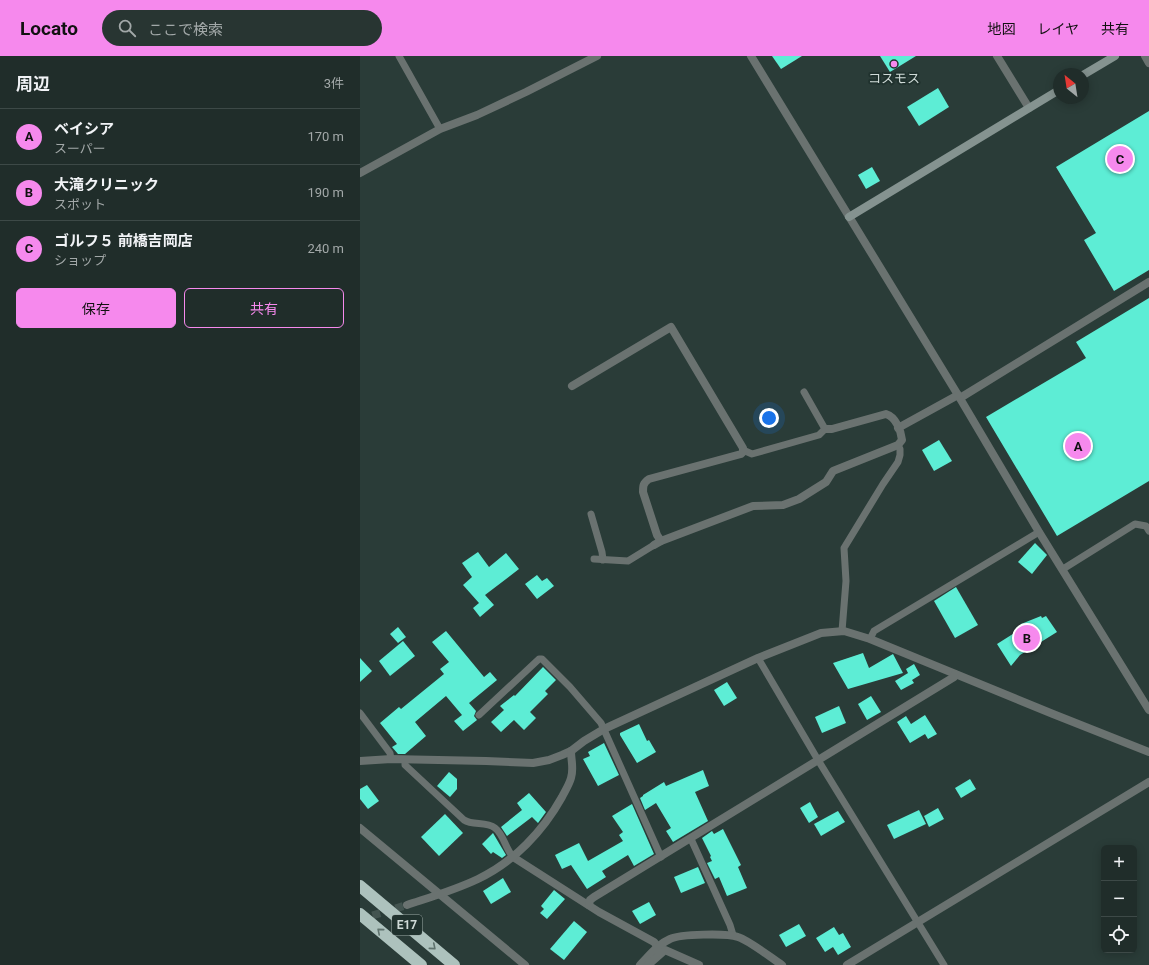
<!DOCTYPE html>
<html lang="ja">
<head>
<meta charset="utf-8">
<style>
  :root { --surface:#202d2a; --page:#283532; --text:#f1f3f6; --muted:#a2a8a8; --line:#3d4947; --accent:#f689ed }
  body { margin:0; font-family:Roboto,"Noto Sans JP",sans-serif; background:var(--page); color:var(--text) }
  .controls { position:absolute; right:12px; bottom:12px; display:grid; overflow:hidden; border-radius:6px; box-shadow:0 2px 10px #0003 }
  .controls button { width:36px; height:36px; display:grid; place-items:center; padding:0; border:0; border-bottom:1px solid var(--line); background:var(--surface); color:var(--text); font:20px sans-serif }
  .compass { position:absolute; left:693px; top:12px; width:36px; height:36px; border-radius:50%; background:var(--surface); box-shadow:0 2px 10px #0003; rotate:330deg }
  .you { position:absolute; left:409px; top:362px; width:14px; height:14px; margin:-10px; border:3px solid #fff; border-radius:50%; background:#1a73e8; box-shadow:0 0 0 6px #1a73e833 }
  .badge { display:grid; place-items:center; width:26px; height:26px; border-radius:50%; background:var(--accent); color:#111; font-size:13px; font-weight:700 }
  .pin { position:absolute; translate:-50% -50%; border:2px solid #fff; box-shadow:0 1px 4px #0006 }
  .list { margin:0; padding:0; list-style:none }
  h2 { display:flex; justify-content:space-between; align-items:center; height:52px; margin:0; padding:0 16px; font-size:17px }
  h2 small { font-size:13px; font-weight:400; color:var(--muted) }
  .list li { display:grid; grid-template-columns:26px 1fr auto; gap:12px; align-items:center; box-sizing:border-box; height:56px; padding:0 16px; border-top:1px solid var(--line) }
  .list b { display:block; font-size:15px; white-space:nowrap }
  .list p { margin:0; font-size:13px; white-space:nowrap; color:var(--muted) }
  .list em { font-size:13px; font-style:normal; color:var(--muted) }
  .actions { display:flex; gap:8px; padding:12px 16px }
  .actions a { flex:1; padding:9px 0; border:1px solid var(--accent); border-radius:6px; text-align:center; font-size:14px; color:var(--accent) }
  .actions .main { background:var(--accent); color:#111 }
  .icon { flex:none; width:22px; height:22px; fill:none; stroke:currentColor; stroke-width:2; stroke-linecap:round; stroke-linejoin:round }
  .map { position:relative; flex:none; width:789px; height:909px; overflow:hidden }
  header { display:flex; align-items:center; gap:24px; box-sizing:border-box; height:56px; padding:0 20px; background:var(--accent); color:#111 }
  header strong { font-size:19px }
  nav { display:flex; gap:22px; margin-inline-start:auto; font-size:14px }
  .search { width:280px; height:36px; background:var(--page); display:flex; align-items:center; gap:10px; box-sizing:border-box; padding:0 14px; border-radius:22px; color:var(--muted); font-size:15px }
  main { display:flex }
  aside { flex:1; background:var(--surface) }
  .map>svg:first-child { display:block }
  .building { fill:#5dedd5 }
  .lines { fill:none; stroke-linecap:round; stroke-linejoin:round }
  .street-tunnel { stroke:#435450; stroke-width:8; stroke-dasharray:8 4; stroke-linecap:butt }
  .lane { stroke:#6a7270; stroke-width:7 }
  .street { stroke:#6a7270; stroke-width:8 }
  .secondary { stroke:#859390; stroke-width:8 }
  .highway { stroke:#adc2bd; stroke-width:12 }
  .oneway { stroke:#5f736e }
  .poi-dot { fill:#f689ed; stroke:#20322e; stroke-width:1.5 }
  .labels { text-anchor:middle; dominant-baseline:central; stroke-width:4; stroke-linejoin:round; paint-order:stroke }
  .shield { fill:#20322e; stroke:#9aa8a4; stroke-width:1 }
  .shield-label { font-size:12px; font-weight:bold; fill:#cfdad7 }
  .poi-label { font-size:13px; fill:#cfdad7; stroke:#20322e }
</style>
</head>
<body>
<header>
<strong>Locato</strong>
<div class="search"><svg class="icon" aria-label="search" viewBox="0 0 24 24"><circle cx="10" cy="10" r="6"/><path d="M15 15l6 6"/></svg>ここで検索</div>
<nav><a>地図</a><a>レイヤ</a><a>共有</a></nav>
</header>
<main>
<aside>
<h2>周辺<small>3件</small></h2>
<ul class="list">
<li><span class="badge">A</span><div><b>ベイシア</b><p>スーパー</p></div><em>170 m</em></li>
<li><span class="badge">B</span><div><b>大滝クリニック</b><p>スポット</p></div><em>190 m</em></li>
<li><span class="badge">C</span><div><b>ゴルフ５ 前橋吉岡店</b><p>ショップ</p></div><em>240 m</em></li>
</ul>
<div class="actions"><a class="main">保存</a><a>共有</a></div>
</aside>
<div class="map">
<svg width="789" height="909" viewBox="0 0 789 909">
  <rect width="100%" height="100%" fill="#2a3c38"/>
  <g class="building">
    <polygon points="412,0 442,0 421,13"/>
    <polygon points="520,0 556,0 530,16"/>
    <polygon points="578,32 589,51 559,70 547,51"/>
    <polygon points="789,55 789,214 754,235 724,184 736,177 696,111"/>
    <polygon points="512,111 520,125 506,133 498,119"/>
    <polygon points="789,242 789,425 697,480 626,361 726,302 716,286"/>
    <polygon points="579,384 592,405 574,415 562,394"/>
    <polygon points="675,487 687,499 672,518 658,506"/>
    <polygon points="118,496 129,511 146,497 159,513 125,539 134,549 120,561 113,552 119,547 103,529 112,521 102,507"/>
    <polygon points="177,519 182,525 187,522 194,530 177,543 165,528"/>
    <polygon points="596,531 618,569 595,582 574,545"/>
    <polygon points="681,560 682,562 686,560 697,576 660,599 651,610 637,588 656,576 656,574 663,570 661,568"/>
    <polygon points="38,571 46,581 38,587 30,578"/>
    <polygon points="86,575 124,621 130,616 137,624 109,647 116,655 114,660 117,664 103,675 94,665 102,659 86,640 55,666 66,680 45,698 38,698 32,691 37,688 20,667 39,651 41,653 84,618 80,613 89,606 72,586"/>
    <polygon points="43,585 55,600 30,620 19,605"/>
    <polygon points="503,597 509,612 533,598 543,617 488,633 473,607"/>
    <polygon points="0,602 12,615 0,626"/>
    <polygon points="554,608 560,619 552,624 554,627 541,634 535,625 548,617 549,619 546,613"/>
    <polygon points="183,611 196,624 185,635 188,638 170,656 176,662 164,674 154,664 141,676 131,666 144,654 140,650 154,639 155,640"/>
    <polygon points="367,626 377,642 364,650 354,634"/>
    <polygon points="511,640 521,656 507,664 498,648"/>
    <polygon points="479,650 486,667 462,677 455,661"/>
    <polygon points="565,659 577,678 568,683 565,678 550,687 537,666 546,660 551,668"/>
    <polygon points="279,668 287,685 289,684 296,696 277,707 260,679 260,677"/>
    <polygon points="244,687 259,719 238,730 223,703 230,700 228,696"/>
    <polygon points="343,714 349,730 335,736 348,765 313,786 306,775 311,772 296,747 285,754 280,742 283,740 283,739 304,726 306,730"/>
    <polygon points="89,716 97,723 97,733 90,741 77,730"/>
    <polygon points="610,723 616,733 601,742 595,732"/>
    <polygon points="7,729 19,745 8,753 0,743 0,733"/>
    <polygon points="169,737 186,756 178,767 172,761 147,780 141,771 162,754 157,747"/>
    <polygon points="450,746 458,761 449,767 440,752"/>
    <polygon points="272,748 294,798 274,810 268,799 242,815 246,821 227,833 211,809 202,813 195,799 219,787 228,805 263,785 259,779 263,776 252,760"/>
    <polygon points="578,752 584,763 569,771 564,760"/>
    <polygon points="559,754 566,768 534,783 527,769"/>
    <polygon points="478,755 485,766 461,780 454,768"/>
    <polygon points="85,758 103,777 79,800 61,781"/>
    <polygon points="363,773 381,809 378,811 387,832 367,840 359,821 355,823 347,807 352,805 350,801 351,800 342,782 352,775 354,778"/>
    <polygon points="133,777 146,799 142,802 133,796 131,798 122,788"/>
    <polygon points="338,811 345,827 321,837 314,821"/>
    <polygon points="143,822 151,836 131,848 123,835"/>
    <polygon points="194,834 205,843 187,863 180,857 184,853 181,850"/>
    <polygon points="289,846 296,859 280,868 272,855"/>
    <polygon points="214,865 227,876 204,904 190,893"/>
    <polygon points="439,868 446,880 426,891 419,879"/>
    <polygon points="474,871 479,879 483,877 491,891 478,899 473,891 465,896 456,882"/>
  </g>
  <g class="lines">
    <polyline class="street-tunnel" points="1,863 47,849"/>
    <g class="lane">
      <polyline points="39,0 80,73"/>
      <polyline points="383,394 392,398 459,379 465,373 444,336"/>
      <polyline points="231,458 242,496 243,504"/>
      <polyline points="234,503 268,505 294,489"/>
      <polyline points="703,513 775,468 786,470 789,475"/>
      <polyline points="482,575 486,525 484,492 523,428 538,406 540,399 540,393 538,389"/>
      <polyline points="510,583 514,575 679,476"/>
      <polyline points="398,602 458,704 584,909"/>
      <polyline points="0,657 30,697 31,703"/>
      <polyline points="119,659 179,603 182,603 210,631 241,667 301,801"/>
      <path d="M45,704V709L104,764C113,770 126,765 135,772C144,779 145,792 153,801"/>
      <polyline points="331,783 370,869 373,879"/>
    </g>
    <g class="street">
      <polyline points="391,0 598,339 679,476 789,654"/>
      <polyline points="637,0 669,52"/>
      <polyline points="785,0 789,7"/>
      <polyline points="0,117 80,73 117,59 166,36 237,0"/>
      <path d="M212,330L311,271L383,392V396L381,398L289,423C283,427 283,430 283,436L297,479L301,485"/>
      <polyline points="600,342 789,226"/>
      <polyline points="538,372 598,339"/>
      <path d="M294,489L301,485L393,450L423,449L439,443L466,426L473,415L538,389L542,384C541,375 536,361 526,358L472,373H465"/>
      <polyline points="0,705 31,703 126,705 173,707 189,704 202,699 211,695 224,685 244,673 398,602 461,577 484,575 510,583 693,658 789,696"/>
      <polyline points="0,772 165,909"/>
      <polyline points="153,801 239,856 294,886 298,891"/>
      <path d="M47,849C71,841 95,834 118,823C154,806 183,775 202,741C205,735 209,729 211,722C214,713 211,704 211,695"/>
      <polyline points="229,849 230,844 234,841 594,621 595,618"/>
      <path d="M280,909C289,900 298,888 310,883C320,878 367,877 378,881C390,885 410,901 422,909"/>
      <polyline points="288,909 305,894 339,909"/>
      <polyline points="487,909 789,726"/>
    </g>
    <g class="secondary">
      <polyline points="723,19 755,0"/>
      <polyline points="489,161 699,34"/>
    </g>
    <g class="highway">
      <polyline points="0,830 94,909"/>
      <polyline points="0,858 61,909"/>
    </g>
  </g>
  <defs><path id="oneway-chevron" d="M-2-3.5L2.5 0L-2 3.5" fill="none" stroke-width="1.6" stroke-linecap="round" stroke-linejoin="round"/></defs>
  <g class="oneway">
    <use href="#oneway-chevron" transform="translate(20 875) rotate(-140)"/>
    <use href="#oneway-chevron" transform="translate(73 891) rotate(40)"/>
  </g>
  <circle class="poi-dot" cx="534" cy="8" r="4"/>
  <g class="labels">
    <rect class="shield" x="32" y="859" width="30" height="20" rx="3"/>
    <g class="shield-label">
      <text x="47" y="869">E17</text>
    </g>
    <g class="poi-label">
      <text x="534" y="22">コスモス</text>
    </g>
  </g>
</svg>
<div class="controls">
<button>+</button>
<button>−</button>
<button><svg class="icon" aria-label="locate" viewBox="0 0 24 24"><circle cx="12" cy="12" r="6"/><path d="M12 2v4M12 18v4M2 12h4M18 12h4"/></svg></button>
</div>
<svg class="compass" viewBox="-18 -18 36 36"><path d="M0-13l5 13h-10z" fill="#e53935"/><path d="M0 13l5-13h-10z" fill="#a2a8a8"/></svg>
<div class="you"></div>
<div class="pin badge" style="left:718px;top:390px">A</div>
<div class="pin badge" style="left:667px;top:582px">B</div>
<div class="pin badge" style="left:760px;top:103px">C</div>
</div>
</main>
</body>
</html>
